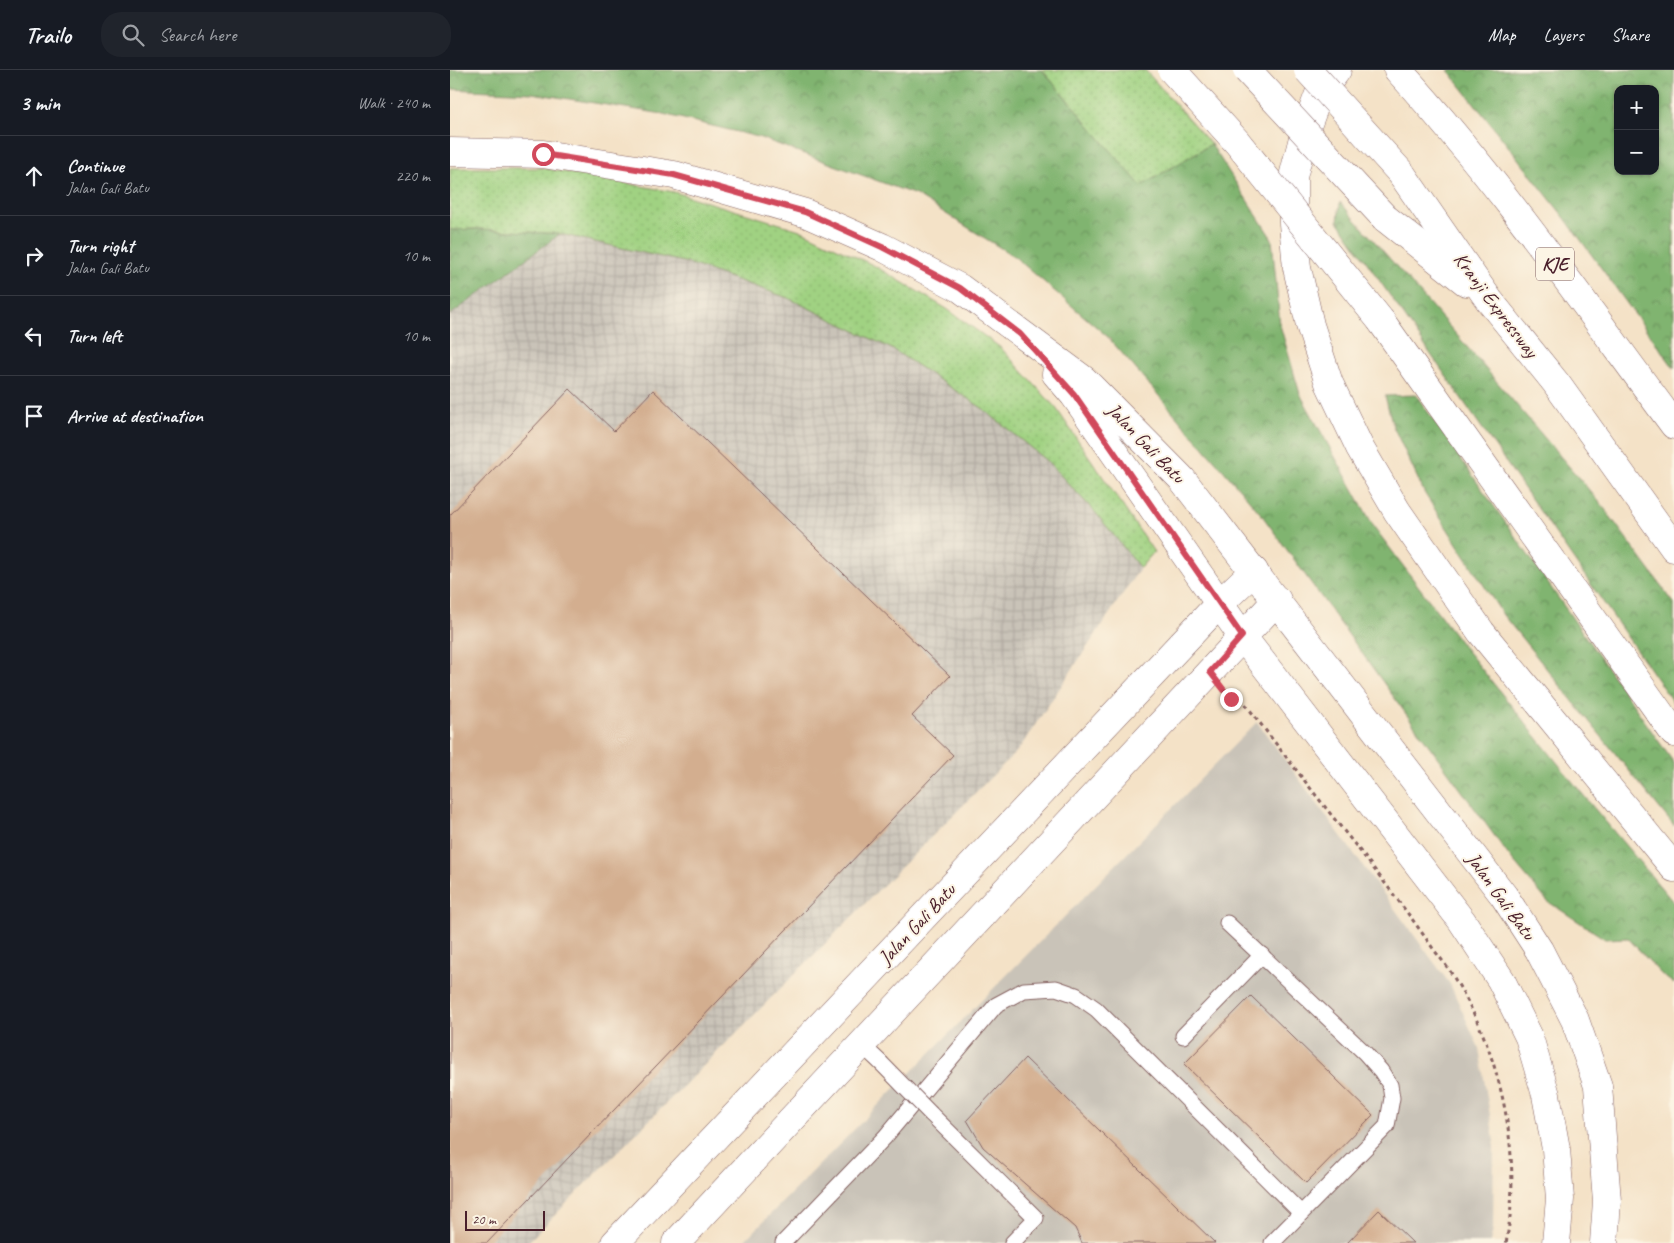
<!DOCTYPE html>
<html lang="en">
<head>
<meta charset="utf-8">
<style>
  :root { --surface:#171b24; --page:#20242c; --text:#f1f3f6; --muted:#9ea1a6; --line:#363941 }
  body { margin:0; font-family:Caveat,sans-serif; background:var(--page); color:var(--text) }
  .controls { position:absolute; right:15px; top:15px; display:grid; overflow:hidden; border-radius:10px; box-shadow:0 1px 4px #0004 }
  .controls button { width:45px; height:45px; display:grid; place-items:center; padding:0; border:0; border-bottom:1px solid var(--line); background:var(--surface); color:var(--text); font:25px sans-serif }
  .scale { position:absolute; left:15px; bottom:12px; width:80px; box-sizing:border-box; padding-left:5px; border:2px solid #4a1f2b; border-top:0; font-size:14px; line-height:18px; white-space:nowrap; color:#4a1f2b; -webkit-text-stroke:4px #fcf5e5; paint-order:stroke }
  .stop { position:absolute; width:15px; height:15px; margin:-11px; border:4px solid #d1495b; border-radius:50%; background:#fff }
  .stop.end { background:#d1495b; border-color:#fff; box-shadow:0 1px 5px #0008 }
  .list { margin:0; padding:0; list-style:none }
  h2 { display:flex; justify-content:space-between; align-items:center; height:65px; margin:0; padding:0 20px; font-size:21px }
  h2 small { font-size:16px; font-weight:400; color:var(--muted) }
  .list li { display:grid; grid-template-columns:32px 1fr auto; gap:15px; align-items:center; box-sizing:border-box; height:80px; padding:0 20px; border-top:1px solid var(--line) }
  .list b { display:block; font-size:19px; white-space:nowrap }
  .list p { margin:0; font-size:16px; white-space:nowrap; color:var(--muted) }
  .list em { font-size:16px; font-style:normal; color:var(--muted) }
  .icon { flex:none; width:28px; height:28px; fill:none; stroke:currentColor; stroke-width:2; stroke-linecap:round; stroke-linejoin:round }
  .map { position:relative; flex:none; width:1224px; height:1173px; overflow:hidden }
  header { display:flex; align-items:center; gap:30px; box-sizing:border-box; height:70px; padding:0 25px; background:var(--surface); border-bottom:1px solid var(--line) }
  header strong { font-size:24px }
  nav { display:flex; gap:28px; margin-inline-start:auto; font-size:18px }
  .search { width:350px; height:45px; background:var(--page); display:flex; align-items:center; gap:12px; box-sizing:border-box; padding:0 18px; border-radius:20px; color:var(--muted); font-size:19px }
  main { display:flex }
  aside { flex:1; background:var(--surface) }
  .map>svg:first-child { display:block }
  .industrial { fill:url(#industrial-grid) }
  .railway { fill:#c9c3b8 }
  .green { fill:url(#green-dots); stroke:#757856 }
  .forest { fill:url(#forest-crowns); stroke:#656a4e; fill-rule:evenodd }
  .building { fill:#d3ae8f }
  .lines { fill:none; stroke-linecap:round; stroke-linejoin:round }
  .service-casing { stroke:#866362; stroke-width:17 }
  .minor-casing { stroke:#866362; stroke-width:29 }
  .motorway-casing { stroke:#866362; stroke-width:29 }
  .path { stroke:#866362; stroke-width:3; stroke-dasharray:4 4; stroke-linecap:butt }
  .service { stroke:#fff; stroke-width:15 }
  .minor { stroke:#fff; stroke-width:28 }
  .motorway { stroke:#fff; stroke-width:28 }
  .service-bridge-casing { stroke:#866362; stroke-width:17; stroke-linecap:butt }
  .motorway-bridge-casing { stroke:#866362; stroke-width:29; stroke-linecap:butt }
  .service-bridge { stroke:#fff; stroke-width:15 }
  .motorway-bridge { stroke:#fff; stroke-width:28 }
  .route { stroke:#d1495b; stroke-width:6 }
  .labels { text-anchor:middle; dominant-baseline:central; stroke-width:4; stroke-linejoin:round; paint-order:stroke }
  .shield { fill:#fcf5e5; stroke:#7f5f63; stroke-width:1 }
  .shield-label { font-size:19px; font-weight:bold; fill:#4a1f2b }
  .street-label { font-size:20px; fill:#4a1f2b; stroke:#fcf5e5 }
</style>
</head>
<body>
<header>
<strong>Trailo</strong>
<div class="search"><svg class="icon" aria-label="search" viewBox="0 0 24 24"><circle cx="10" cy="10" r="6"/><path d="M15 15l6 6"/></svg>Search here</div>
<nav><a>Map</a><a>Layers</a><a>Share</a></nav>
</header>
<main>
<aside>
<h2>3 min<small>Walk · 240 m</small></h2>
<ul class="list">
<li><svg class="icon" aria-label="ahead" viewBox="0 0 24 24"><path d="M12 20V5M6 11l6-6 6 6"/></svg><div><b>Continue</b><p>Jalan Gali Batu</p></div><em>220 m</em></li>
<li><svg class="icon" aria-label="right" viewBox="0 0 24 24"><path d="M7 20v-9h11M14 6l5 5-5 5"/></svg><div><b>Turn right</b><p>Jalan Gali Batu</p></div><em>10 m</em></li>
<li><svg class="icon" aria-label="left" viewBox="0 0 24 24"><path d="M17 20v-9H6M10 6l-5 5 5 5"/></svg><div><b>Turn left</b></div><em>10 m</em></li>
<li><svg class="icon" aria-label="arrive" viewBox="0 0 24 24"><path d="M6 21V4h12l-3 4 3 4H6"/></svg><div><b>Arrive at destination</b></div></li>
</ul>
</aside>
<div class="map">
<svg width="1224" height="1173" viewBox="0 0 1224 1173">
  <defs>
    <pattern id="industrial-grid" width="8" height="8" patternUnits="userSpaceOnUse" patternTransform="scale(1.25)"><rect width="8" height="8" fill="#c9c3b8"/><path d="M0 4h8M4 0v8" fill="none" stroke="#aea79e"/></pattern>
    <pattern id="green-dots" width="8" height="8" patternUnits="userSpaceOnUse" patternTransform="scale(1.25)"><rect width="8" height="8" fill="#a0d282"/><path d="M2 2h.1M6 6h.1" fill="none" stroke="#8bb470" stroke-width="1.8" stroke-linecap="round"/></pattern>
    <pattern id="forest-crowns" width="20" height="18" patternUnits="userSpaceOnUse" patternTransform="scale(1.25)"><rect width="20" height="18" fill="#80b470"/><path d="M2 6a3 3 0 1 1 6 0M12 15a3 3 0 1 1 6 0" fill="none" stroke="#6b925c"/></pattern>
  </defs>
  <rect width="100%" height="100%" fill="#fcf5e5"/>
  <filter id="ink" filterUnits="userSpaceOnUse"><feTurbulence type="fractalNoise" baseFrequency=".02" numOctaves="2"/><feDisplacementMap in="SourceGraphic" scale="10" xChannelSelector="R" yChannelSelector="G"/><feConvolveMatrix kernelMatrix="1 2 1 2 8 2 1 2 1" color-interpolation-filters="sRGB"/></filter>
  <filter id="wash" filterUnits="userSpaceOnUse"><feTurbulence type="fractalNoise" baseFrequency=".0096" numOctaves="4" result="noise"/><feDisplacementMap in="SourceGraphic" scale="20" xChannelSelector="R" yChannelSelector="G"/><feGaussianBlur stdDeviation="1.12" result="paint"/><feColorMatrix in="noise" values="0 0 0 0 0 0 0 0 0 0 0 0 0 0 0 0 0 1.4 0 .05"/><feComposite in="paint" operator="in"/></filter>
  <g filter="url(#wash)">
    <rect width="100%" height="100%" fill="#f4e2c7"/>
    <polygon class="industrial" points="110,164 238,193 338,228 442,279 532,338 599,393 645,442 690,498 569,679 77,1173 0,1173 0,245"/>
    <polygon class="railway" points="807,652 1000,914 1029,978 1044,1070 1043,1159 1040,1173 292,1173"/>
    <g class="green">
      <polygon points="592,0 695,0 761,74 691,117"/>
      <polygon points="0,98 93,98 224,122 350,160 425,196 497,239 551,278 606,338 704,482 690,498 645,442 599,393 532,338 442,279 338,228 238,193 110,164 28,159 0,160"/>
    </g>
    <g class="forest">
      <polygon points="0,0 592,0 691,116 761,74 822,169 830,255 850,324 924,457 1014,577 1139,732 1224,833 1224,914 1211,904 1178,868 1155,869 1097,831 1062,790 811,444 658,267 565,187 466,125 308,67 213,44 82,23 0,19"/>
      <path d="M998,0H1224V298L1114,147ZM1168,19H1205V101H1168Z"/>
      <polygon points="890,132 1012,271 1151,434 1224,533 1224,634 888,151"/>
      <polygon points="28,159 110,164 0,245 0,160"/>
      <polygon points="966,325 1224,693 1224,756 1053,545 975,424 943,356 935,326"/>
    </g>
    <g id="blocks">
      <g class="building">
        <polygon points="120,319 164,361 203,320 500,606 462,646 503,685 37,1173 0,1173 0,445"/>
        <polygon points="801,926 923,1045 856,1113 734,994"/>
        <polygon points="575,988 765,1173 632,1173 625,1158 533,1077 517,1050"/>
        <polygon points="929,1140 963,1173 897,1173"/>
      </g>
    </g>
  </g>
  <g filter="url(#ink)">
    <use href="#blocks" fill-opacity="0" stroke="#866362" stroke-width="1"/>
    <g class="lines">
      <g class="service-casing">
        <g id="service">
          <polyline points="777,853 915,983 931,1001 940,1015 942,1028 937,1056 822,1173"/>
          <polyline points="733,966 812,885"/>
          <polyline points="411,974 431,993"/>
          <polyline points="481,1044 586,1148 562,1173"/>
          <polyline points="333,1173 435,1067 546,935 574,920 606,918 626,925 646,939 851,1143"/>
        </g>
      </g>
      <g class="minor-casing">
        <g id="minor">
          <polyline points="0,82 93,84 224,105 355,143 432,177 510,218 634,310 732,409 1054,826 1089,880 1125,950 1148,1016 1157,1131 1154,1173"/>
          <polyline points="606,304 624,325 792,566 1012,851 1051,910 1079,967 1096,1025 1106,1079 1110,1129 1106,1173"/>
          <polyline points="165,1173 769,534 804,501"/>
          <polyline points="226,1173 827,530"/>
        </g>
      </g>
      <g class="motorway-casing">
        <g id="motorway">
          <polyline points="887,0 869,24 854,64 843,107 843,153 847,198 860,255 879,313 910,378 947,441 1031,562 1224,798"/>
          <path d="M948,0C1049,111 1135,235 1224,355"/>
          <polyline points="951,103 1039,230 1106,313 1224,478"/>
          <polyline points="935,148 1016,212"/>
          <polyline points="931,251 1224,663"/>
        </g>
      </g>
      <path class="path" d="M776,623L781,629L793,631C833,683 873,735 914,786C938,817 962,848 984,880C992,890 1000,900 1006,911C1052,986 1073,1087 1056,1173"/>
      <use href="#service" class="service"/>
      <use href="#minor" class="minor"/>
      <use href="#motorway" class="motorway"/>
      <g class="service-bridge-casing">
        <polyline id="service-bridge" points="431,993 481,1044"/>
      </g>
      <g class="motorway-bridge-casing">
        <g id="motorway-bridge">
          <polyline points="722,0 787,72 931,251"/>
          <polyline points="797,0 935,148"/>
          <polyline points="858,0 951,103"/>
        </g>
      </g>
      <use href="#service-bridge" class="service-bridge"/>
      <use href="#motorway-bridge" class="motorway-bridge"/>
    </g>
  </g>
  <g class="lines" filter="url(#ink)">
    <polyline class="route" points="93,84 224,105 355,142 432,177 510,218 570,264 624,324 792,566 760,602 781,629"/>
  </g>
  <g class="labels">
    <rect class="shield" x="1086" y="177.5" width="38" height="33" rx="4"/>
    <g class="shield-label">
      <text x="1105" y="194">KJE</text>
    </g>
    <g class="street-label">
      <text transform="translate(1046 235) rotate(53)">Kranji Expressway</text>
      <text transform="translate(696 373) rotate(46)">Jalan Gali Batu</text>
      <text transform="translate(1051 826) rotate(54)">Jalan Gali Batu</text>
      <text transform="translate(467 854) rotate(-47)">Jalan Gali Batu</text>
    </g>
  </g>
</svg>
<div class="controls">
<button>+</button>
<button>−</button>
</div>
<div class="scale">20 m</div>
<div class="stop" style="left:93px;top:84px"></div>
<div class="stop end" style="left:781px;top:629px"></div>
</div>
</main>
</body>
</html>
